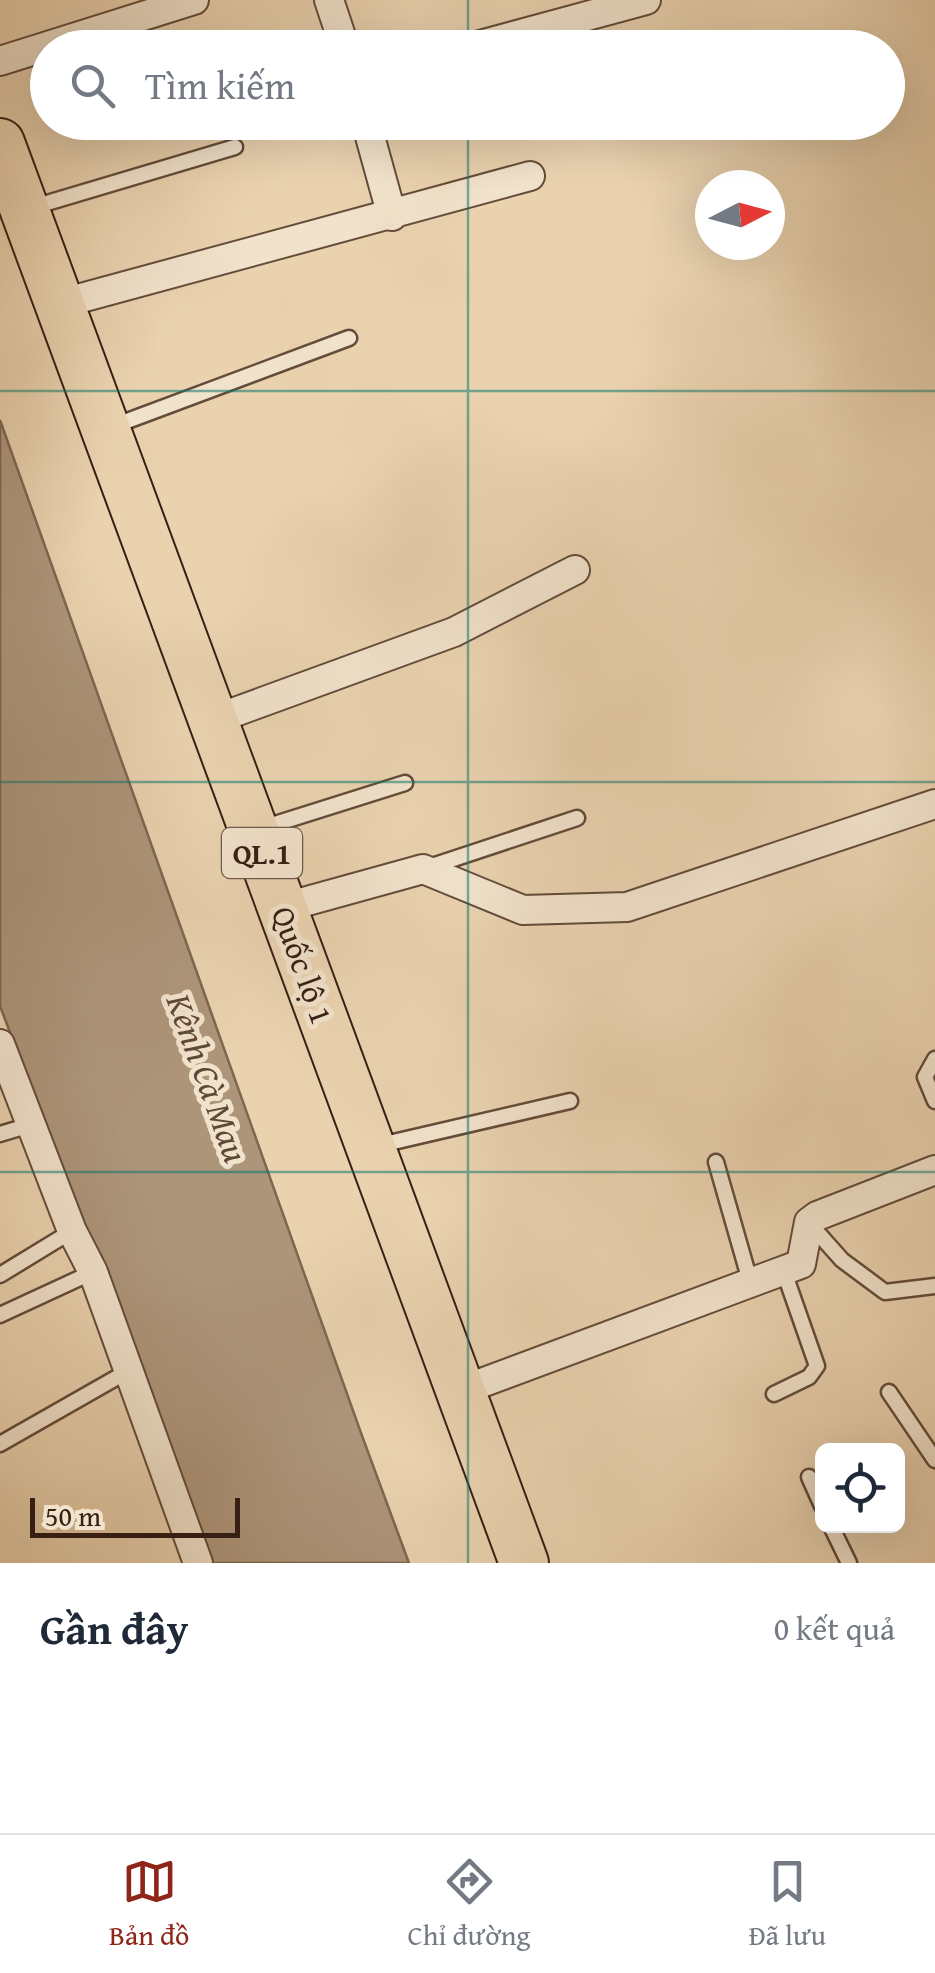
<!DOCTYPE html>
<html lang="vi">
<head>
<meta charset="utf-8">
<style>
  :root { --surface:#fff; --page:#f6f6f7; --text:#1f2937; --muted:#747a83; --line:#e0e1e3; --accent:#8f2418 }
  body { margin:0; font-family:"Gentium Book Plus",serif; background:var(--page); color:var(--text) }
  .controls { position:absolute; right:30px; bottom:30px; display:grid; overflow:hidden; border-radius:15px; box-shadow:0 10px 40px #0002 }
  .controls button { width:90px; height:90px; display:grid; place-items:center; padding:0; border:0; border-bottom:2px solid var(--line); background:var(--surface); color:var(--text); font:50px sans-serif }
  .compass { position:absolute; left:695px; top:170px; width:90px; height:90px; border-radius:50%; background:var(--surface); box-shadow:0 10px 40px #0002; rotate:84deg }
  .scale { position:absolute; left:30px; bottom:25px; width:210px; box-sizing:border-box; padding-left:10px; border:5px solid #371f14; border-top:0; font-size:28px; line-height:35px; white-space:nowrap; color:#371f14; -webkit-text-stroke:8px #f1e2cb; paint-order:stroke }
  .list { margin:0; padding:0; list-style:none }
  h2 { display:flex; justify-content:space-between; align-items:center; height:130px; margin:0; padding:0 40px; font-size:42px }
  h2 small { font-size:32px; font-weight:400; color:var(--muted) }
  .icon { flex:none; width:55px; height:55px; fill:none; stroke:currentColor; stroke-width:2; stroke-linecap:round; stroke-linejoin:round }
  .map { position:relative; flex:none; width:935px; height:1563px; overflow:hidden }
  .search { position:absolute; background:var(--surface); box-shadow:0 10px 40px #0002; left:30px; right:30px; top:30px; height:110px; display:flex; align-items:center; gap:25px; box-sizing:border-box; padding:0 35px; border-radius:55px; color:var(--muted); font-size:38px }
  .sheet { height:270px; background:var(--surface) }
  nav { display:flex; justify-content:space-around; align-items:center; box-sizing:border-box; height:140px; border-top:2px solid var(--line); background:var(--surface); font-size:28px; color:var(--muted) }
  nav a { display:grid; justify-items:center; gap:5px }
  nav .on { color:var(--accent) }
  .map>svg:first-child { display:block }
  .water { fill:#ad957a; stroke:#7e6651; stroke-width:2.5 }
  .lines { fill:none; stroke-linecap:round; stroke-linejoin:round }
  .service-casing { stroke:#644c3b; stroke-width:19 }
  .minor-casing { stroke:#644c3b; stroke-width:32 }
  .trunk-casing { stroke:#371f14; stroke-width:52 }
  .service { stroke:#f1e2cb; stroke-width:14 }
  .minor { stroke:#f1e2cb; stroke-width:28 }
  .trunk { stroke:#ead2af; stroke-width:48 }
  .grid { fill:none; stroke:#0f766e; stroke-width:2.5; stroke-opacity:0.55 }
  .labels { text-anchor:middle; dominant-baseline:central; stroke-width:10; stroke-linejoin:round; paint-order:stroke }
  .shield { fill:#f1e2cb; stroke:#6f5a4b; stroke-width:2.5 }
  .shield-label { font-size:30px; font-weight:bold; fill:#371f14 }
  .street-label { font-size:32px; fill:#371f14; stroke:#f1e2cb }
  .water-label { font-size:35px; font-style:italic; fill:#604838; stroke:#f1e2cb }
</style>
</head>
<body>
<div class="map">
<svg width="935" height="1563" viewBox="0 0 935 1563">
  <rect width="100%" height="100%" fill="#ead2af"/>
  <filter id="stains"><feTurbulence type="fractalNoise" baseFrequency=".002" numOctaves="4"/><feColorMatrix values="0 0 0 0 .2 0 0 0 0 .09 0 0 0 0 .02 0 0 0 .5 -.17"/></filter>
  <radialGradient id="worn" r=".72"><stop offset=".6" stop-color="#630" stop-opacity="0"/><stop offset="1" stop-color="#630" stop-opacity=".3"/></radialGradient>
  <polygon class="water" points="0,420 361,1433 409,1563 211,1563 0,1006"/>
  <g class="lines">
    <g class="service-casing">
      <g id="service">
        <polyline points="30,208 235,147"/>
        <polyline points="111,427 349,338"/>
        <polyline points="259,829 405,783"/>
        <polyline points="429,867 577,818"/>
        <polyline points="935,1059 925,1077 935,1101"/>
        <polyline points="0,1134 30,1125"/>
        <polyline points="376,1146 570,1101"/>
        <polyline points="716,1162 750,1281"/>
        <polyline points="809,1223 842,1260 885,1292 935,1286"/>
        <polyline points="0,1275 72,1231"/>
        <polyline points="0,1315 93,1272"/>
        <polyline points="889,1392 935,1460"/>
        <polyline points="774,1394 809,1377 817,1366 783,1269"/>
        <polyline points="0,1444 130,1370"/>
        <polyline points="809,1477 822,1506"/>
        <polyline points="831,1526 849,1563"/>
      </g>
    </g>
    <g class="minor-casing">
      <g id="minor">
        <polyline points="329,0 345,48"/>
        <polyline points="469,48 646,0"/>
        <polyline points="0,61 194,0"/>
        <polyline points="366,122 392,216"/>
        <polyline points="59,304 530,176"/>
        <polyline points="213,720 454,632 575,570"/>
        <polyline points="282,908 423,869 523,910 627,907 935,804"/>
        <polyline points="0,1044 72,1231 93,1272 198,1563"/>
        <polyline points="460,1391 801,1264 809,1222 817,1216 935,1170"/>
      </g>
    </g>
    <g class="trunk-casing">
      <polyline id="trunk" points="0,143 524,1563"/>
    </g>
    <use href="#service" class="service"/>
    <use href="#minor" class="minor"/>
    <use href="#trunk" class="trunk"/>
  </g>
  <path class="grid" d="M468,0V48M468,122V1563M0,391H935M0,782H935M0,1172H935"/>
  <g class="labels">
    <rect class="shield" x="222" y="828" width="80" height="50" rx="8"/>
    <g class="shield-label">
      <text x="262" y="853">QL.1</text>
    </g>
    <g class="street-label">
      <text transform="translate(303 965) rotate(70)">Quốc lộ 1</text>
    </g>
    <g class="water-label">
      <text transform="translate(208 1078) rotate(70)">Kênh Cà Mau</text>
    </g>
  </g>
  <rect width="100%" height="100%" filter="url(#stains)"/>
  <rect width="100%" height="100%" fill="url(#worn)"/>
</svg>
<div class="controls">
<button><svg class="icon" aria-label="locate" viewBox="0 0 24 24"><circle cx="12" cy="12" r="6"/><path d="M12 2v4M12 18v4M2 12h4M18 12h4"/></svg></button>
</div>
<svg class="compass" viewBox="-18 -18 36 36"><path d="M0-13l5 13h-10z" fill="#e53935"/><path d="M0 13l5-13h-10z" fill="#747a83"/></svg>
<div class="scale">50 m</div>
<div class="search"><svg class="icon" aria-label="search" viewBox="0 0 24 24"><circle cx="10" cy="10" r="6"/><path d="M15 15l6 6"/></svg>Tìm kiếm</div>
</div>
<section class="sheet">
<h2>Gần đây<small>0 kết quả</small></h2>
<ul class="list">
</ul>
</section>
<nav>
<a class="on"><svg class="icon" aria-label="map" viewBox="0 0 24 24"><path d="M3 6l6-2 6 2 6-2v14l-6 2-6-2-6 2zM9 4v14M15 6v14"/></svg>Bản đồ</a>
<a><svg class="icon" aria-label="directions" viewBox="0 0 24 24"><path d="M12 3l9 9-9 9-9-9zM9 14v-3h6M13 9l2 2-2 2"/></svg>Chỉ đường</a>
<a><svg class="icon" aria-label="saved" viewBox="0 0 24 24"><path d="M7 4h10v16l-5-4-5 4z"/></svg>Đã lưu</a>
</nav>
</body>
</html>
